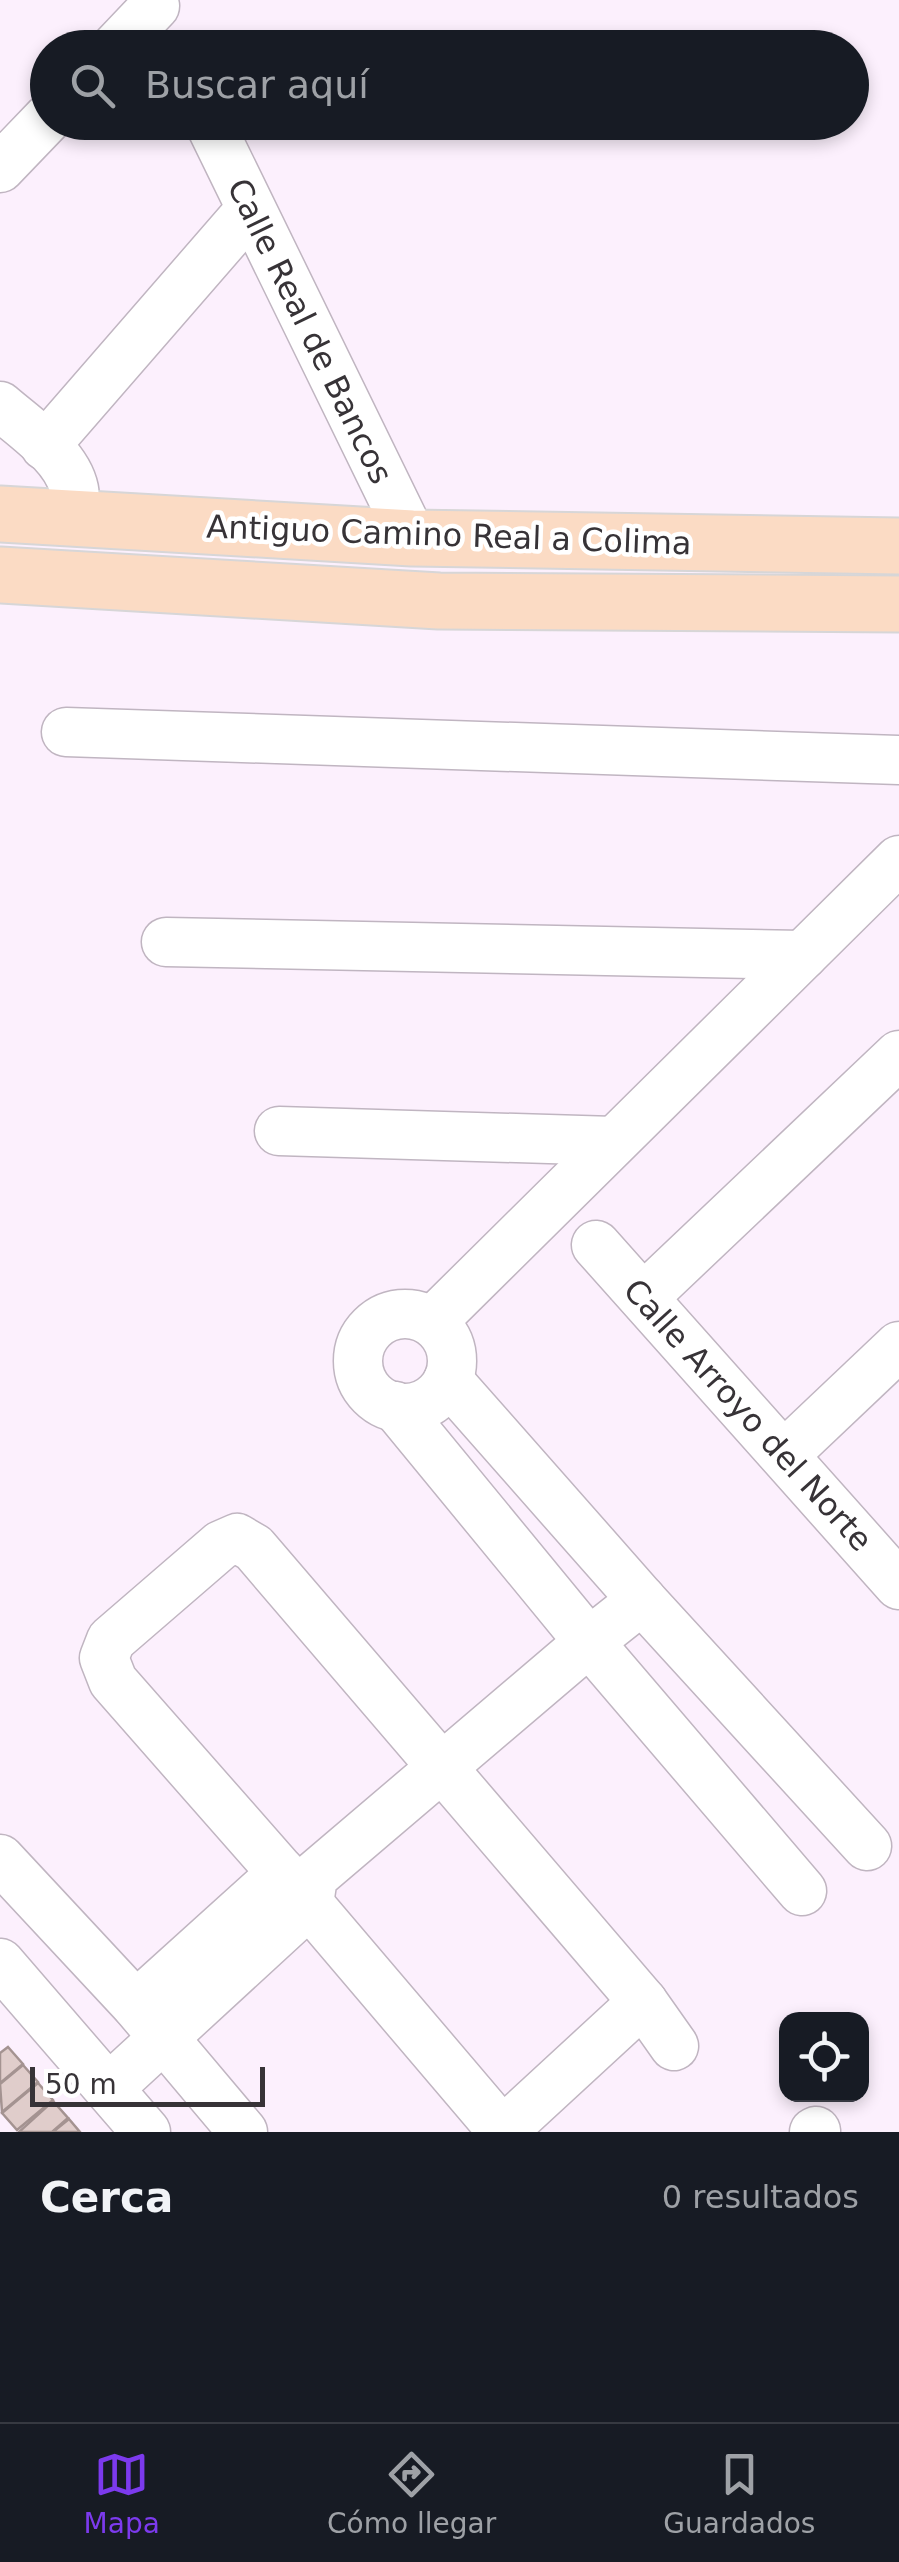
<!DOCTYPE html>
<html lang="es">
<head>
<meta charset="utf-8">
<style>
  :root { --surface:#171b24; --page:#20242c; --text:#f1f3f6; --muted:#9ea1a6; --line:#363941; --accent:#7c3aed }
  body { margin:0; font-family:"DejaVu Sans",sans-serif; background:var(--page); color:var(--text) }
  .controls { position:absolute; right:30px; bottom:30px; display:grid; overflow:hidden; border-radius:20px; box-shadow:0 5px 15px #0003 }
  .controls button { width:90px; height:90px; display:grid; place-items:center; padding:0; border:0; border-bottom:2px solid var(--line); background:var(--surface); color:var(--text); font:50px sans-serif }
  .scale { position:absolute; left:30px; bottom:25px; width:235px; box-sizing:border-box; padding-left:10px; border:5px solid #373337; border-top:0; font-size:28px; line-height:35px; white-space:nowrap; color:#373337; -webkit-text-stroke:8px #fff; paint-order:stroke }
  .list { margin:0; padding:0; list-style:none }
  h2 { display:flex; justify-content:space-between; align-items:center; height:130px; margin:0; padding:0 40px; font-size:42px }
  h2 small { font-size:32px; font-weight:400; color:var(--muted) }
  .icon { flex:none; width:55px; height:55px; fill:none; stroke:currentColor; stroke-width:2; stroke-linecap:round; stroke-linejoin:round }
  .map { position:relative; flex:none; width:899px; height:2132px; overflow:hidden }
  .search { position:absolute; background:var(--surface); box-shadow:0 5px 15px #0003; left:30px; right:30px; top:30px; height:110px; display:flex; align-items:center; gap:25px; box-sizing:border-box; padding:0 35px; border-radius:55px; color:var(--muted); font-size:38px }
  .sheet { height:290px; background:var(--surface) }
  nav { display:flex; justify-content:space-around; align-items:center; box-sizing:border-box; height:140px; border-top:2px solid var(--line); background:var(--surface); font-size:28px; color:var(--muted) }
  nav a { display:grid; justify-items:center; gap:5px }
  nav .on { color:var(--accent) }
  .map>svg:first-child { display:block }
  .building { fill:#e0cdcb; stroke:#a49391; stroke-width:2.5 }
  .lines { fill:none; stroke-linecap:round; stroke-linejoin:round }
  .minor-casing { stroke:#c0b5c1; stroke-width:51 }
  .major-casing { stroke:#d7d6d7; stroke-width:59 }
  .minor { stroke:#fff; stroke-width:48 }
  .major { stroke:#fbdbc4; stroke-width:55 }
  .labels { text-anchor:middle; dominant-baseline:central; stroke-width:9; stroke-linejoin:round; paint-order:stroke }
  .street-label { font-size:32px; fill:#373337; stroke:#fff }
</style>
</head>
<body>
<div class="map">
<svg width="899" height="2132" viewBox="0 0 899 2132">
  <rect width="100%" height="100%" fill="#fcf0fd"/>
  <g class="building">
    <polygon points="8,2047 23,2064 0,2083 0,2053"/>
    <polygon points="23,2065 38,2082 2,2112 0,2084"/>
    <polygon points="38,2083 53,2100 17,2130 2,2113"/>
    <polygon points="53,2101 68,2118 52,2132 19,2132"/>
    <polygon points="69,2119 80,2132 53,2132"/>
  </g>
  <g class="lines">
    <g class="minor-casing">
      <g id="minor">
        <polyline points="115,48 155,6"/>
        <polyline points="209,122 412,538"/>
        <polyline points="0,168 48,118"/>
        <path d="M0,406C24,427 67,455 74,489C76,498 72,511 70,521"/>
        <polyline points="45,446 250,210"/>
        <polyline points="66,732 899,760"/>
        <polyline points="166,942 803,955"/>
        <polyline points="279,1131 614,1141"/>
        <polyline points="596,1245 899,1585"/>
        <polyline points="644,1297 899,1055"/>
        <circle cx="405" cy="1361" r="47"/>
        <polyline points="432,1322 899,860"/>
        <polyline points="448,1380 642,1600 867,1846"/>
        <polyline points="395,1406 589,1642 802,1891"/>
        <polyline points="784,1455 899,1346"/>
        <polyline points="0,1859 136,2005 243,2132"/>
        <polyline points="0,1963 146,2132"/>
        <polyline points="136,2005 282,1873"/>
        <polyline points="109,2088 309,1904 313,1877 589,1642 642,1600"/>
        <polyline points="503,2131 643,2002"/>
        <polyline points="503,2132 309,1904 113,1681 104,1658 111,1640 221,1545 237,1538 254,1548 643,2002 674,2046"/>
        <polyline points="814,2132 816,2131"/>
      </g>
    </g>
    <g class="major-casing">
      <g id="major">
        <polyline points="0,514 412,538 899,546"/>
        <polyline points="0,575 439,601 899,604"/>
      </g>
    </g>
    <use href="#minor" class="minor"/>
    <use href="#major" class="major"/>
  </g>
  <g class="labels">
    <g class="street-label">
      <text transform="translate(310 331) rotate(64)">Calle Real de Bancos</text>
      <text transform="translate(449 535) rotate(2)">Antiguo Camino Real a Colima</text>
      <text transform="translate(748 1415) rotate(48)">Calle Arroyo del Norte</text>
    </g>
  </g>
</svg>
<div class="controls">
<button><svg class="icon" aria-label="locate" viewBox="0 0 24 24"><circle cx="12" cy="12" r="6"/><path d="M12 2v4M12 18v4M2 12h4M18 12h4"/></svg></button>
</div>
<div class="scale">50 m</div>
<div class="search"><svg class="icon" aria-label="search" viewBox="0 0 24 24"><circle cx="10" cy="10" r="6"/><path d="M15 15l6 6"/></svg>Buscar aquí</div>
</div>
<section class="sheet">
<h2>Cerca<small>0 resultados</small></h2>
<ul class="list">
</ul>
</section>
<nav>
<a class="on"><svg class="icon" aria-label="map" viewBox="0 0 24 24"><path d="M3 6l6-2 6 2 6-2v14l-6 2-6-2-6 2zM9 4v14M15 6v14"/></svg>Mapa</a>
<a><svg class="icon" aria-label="directions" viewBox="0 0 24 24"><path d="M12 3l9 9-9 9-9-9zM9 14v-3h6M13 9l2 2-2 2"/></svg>Cómo llegar</a>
<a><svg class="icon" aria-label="saved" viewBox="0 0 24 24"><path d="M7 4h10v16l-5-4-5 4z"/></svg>Guardados</a>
</nav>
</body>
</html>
